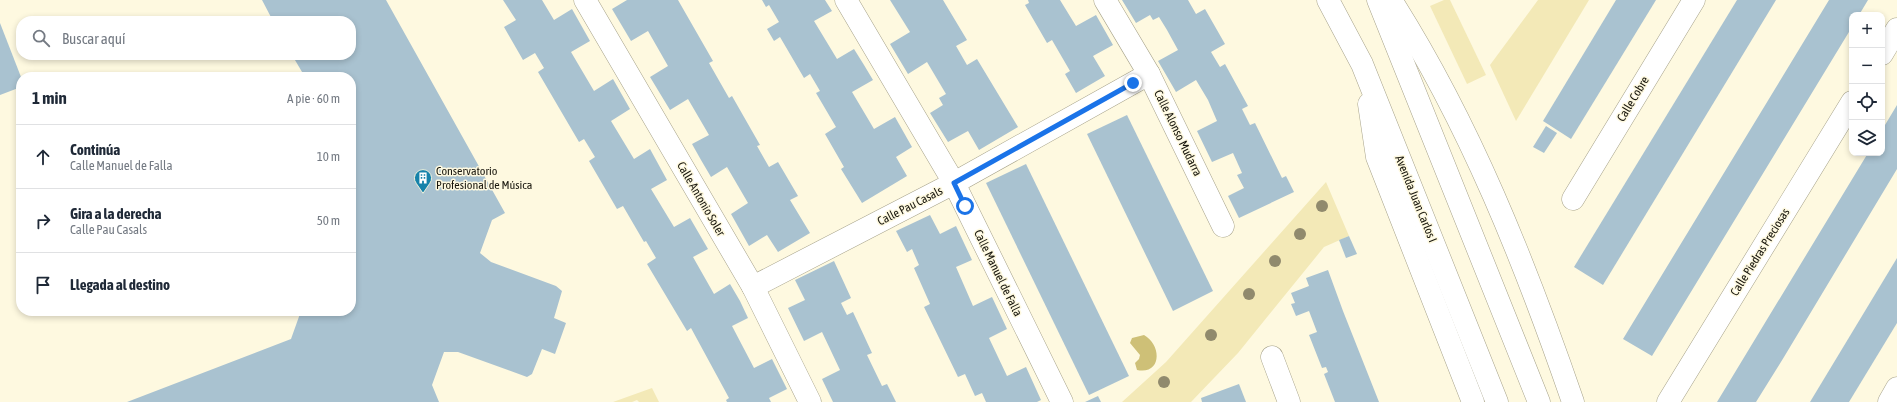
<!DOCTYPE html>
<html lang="es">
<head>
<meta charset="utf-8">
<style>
  :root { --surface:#fff; --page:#f6f6f7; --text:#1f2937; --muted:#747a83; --line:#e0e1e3 }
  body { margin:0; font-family:"Asap Condensed",sans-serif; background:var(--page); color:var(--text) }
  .controls { position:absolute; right:12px; top:12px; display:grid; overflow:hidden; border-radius:8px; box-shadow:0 2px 6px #0003 }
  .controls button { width:36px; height:36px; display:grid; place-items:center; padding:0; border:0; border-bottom:1px solid var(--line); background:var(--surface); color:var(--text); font:20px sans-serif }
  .stop { position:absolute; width:12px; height:12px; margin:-9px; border:3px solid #1a73e8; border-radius:50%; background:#fff }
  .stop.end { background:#1a73e8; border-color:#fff; box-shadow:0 1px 4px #0008 }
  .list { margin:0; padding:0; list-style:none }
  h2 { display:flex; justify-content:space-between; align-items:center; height:52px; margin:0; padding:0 16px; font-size:17px }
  h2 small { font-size:13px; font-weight:400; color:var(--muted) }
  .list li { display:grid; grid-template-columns:26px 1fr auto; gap:12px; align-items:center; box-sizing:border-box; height:64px; padding:0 16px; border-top:1px solid var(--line) }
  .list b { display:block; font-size:15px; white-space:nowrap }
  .list p { margin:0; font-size:13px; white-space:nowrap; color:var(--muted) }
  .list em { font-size:13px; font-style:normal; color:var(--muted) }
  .icon { flex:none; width:22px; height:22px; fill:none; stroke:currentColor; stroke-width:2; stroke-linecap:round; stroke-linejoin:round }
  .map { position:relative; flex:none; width:1897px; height:402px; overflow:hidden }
  .search { position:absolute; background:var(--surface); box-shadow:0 2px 6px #0003; left:16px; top:16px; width:340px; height:44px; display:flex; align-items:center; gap:10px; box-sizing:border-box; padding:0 14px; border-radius:16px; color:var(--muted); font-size:15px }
  .panel { position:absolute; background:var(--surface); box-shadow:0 2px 6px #0003; left:16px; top:72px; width:340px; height:244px; border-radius:16px }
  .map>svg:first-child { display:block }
  .green { fill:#f3e9b7 }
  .water { fill:#cec077 }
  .building { fill:#a9c2d0 }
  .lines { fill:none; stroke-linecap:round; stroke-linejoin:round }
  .street-casing { stroke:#a6a28a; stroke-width:23 }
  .secondary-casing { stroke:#a6a28a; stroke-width:23 }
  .street { stroke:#fff; stroke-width:22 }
  .secondary { stroke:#fff; stroke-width:22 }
  .tree { fill:#908a6d }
  .route { stroke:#1a73e8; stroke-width:5 }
  .labels { text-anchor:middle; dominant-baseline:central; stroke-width:3; stroke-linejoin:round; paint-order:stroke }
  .street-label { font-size:12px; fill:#18160d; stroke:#fef9e0 }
  .poi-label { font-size:12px; fill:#18160d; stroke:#fef9e0; text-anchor:start }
</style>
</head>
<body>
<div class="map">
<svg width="1897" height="402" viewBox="0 0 1897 402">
  <rect width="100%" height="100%" fill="#fef9e0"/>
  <g class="green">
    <polygon points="1444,0 1450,0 1486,75 1467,84 1430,6"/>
    <polygon points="1538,0 1589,0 1516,121 1490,65"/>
    <polygon points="1326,182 1349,236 1324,247 1238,353 1191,402 1122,402 1166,362"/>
    <polygon points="652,388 659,402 639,402 637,400 632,402 613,402"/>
  </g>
  <path class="water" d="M1144,335C1162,345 1162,375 1137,370L1135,363L1139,359L1140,355L1130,343L1132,338Z"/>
  <g class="building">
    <polygon points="262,0 386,0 505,213 492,220 480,253 491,262 556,286 562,291 554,318 566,323 555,354 542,349 532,374 527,377 458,352 444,352 432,385 439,402 127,402 291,339 301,311 351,311 351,173 354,165 351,160 351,77 305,77 292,55 351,55 351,21 273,21"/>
    <polygon points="503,0 542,0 554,20 572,9 590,41 571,52 594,91 613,79 630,109 611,121 634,159 650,149 667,180 651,189 674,227 690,218 708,249 693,257 714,294 730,284 740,301 748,318 732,326 754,368 772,359 787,389 769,398 771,402 727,402 726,400 729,398 691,328 687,331 647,264 656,258 646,241 644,242 623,206 617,209 589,161 595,157 584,139 579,142 538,72 544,68 535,53 523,60 504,27 516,20"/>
    <polygon points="627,0 678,0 713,61 709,63 729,98 732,96 760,145 757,146 769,167 778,162 798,196 790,200 810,233 778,252 767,235 749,246 731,214 748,203 727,167 711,177 701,160 692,144 709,135 688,99 670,110 650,77 668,66 648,31 631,41 612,9"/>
    <polygon points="762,0 825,0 832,11 814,21 837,59 854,49 864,65 873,80 852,92 874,129 895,117 912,147 896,157 907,176 862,203 841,169 844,167 825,134 836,127 816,93 820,91 810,74 804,78 780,37 774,41 767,29 779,22 769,5 766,7"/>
    <polygon points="890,0 943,0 967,40 956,46 967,65 977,59 1018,127 979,150 968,131 948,142 930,113 943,105 939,98 946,94 927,62 908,74 890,44 910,32"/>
    <polygon points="1028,0 1060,0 1076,26 1096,15 1113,45 1093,56 1105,76 1076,93 1065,74 1070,71 1052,40 1047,43 1025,5 1029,3"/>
    <polygon points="1122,0 1188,0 1196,14 1205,9 1225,44 1211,52 1220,67 1225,64 1248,106 1242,109 1250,125 1255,123 1282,178 1286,176 1294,192 1239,218 1228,196 1244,188 1237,175 1242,173 1233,153 1212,162 1197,131 1217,121 1208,100 1196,80 1176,92 1158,61 1178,50 1167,30 1159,17 1153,20 1150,15 1136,23"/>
    <polygon points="1616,0 1656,0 1571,139 1543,121"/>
    <polygon points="1737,0 1776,0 1603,285 1574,267"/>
    <polygon points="1829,0 1868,0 1859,15 1852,15 1852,27 1652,356 1623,339"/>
    <polygon points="0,23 21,77 21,87 0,95"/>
    <polygon points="1897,105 1897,169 1784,357 1756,402 1717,402 1868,153 1882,153 1882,130"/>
    <polygon points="1127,115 1213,291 1173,311 1087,134"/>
    <polygon points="1546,126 1557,133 1544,153 1533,147"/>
    <polygon points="1026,164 1129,376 1089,395 986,183"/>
    <polygon points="930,215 940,234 956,226 972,260 956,267 973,306 992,297 1000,314 1007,329 989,338 1007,376 1026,367 1041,400 1037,402 986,402 982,393 975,396 965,374 958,377 924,307 930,304 914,268 919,265 912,249 907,252 896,231"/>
    <polygon points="1349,236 1357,254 1346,258 1339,240"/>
    <polygon points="1897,258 1897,323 1849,402 1810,402"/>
    <polygon points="834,261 851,298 841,303 847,315 853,312 872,353 867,355 882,386 887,384 896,402 833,402 822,379 840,370 822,332 804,341 788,308 805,300 795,280"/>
    <polygon points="1328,270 1343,311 1379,402 1335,402 1324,374 1328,372 1326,367 1322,368 1309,335 1317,332 1309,311 1296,316 1291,304 1295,303 1291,293 1309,286 1306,278"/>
    <polygon points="1239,384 1246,402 1202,402 1201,398"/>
    <polygon points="1098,396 1101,402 1085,402"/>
  </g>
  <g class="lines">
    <g class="street-casing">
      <g id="street">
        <polyline points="585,0 753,287 810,402"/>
        <polyline points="846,0 954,183 1062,402"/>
        <polyline points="1105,0 1149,74 1223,226"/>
        <polyline points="1882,54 1897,29"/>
        <polyline points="1573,199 1694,0"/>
        <polyline points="753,287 954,183 1149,74"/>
        <polyline points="1272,357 1289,402"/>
        <polyline points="1668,402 1852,102"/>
        <polyline points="1889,402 1897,388"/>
      </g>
    </g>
    <g class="secondary-casing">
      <g id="secondary">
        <polyline points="1328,0 1362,64 1497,402"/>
        <polyline points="1378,0 1539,402"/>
        <path d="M1391,0C1470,124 1525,263 1573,402"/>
        <polyline points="1369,104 1377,157 1473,402"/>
      </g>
    </g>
    <use href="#street" class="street"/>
    <use href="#secondary" class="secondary"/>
  </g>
  <g class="tree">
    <circle cx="1322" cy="206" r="6"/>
    <circle cx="1300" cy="234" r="6"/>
    <circle cx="1275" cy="261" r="6"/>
    <circle cx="1249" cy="294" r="6"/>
    <circle cx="1211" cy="335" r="6"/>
    <circle cx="1164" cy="382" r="6"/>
  </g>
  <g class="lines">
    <polyline class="route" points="965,206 954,183 1133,83"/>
  </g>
  <defs>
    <g id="building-pin" transform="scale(0.9)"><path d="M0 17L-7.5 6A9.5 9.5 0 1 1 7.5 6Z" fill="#1682aa" stroke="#fef9e0"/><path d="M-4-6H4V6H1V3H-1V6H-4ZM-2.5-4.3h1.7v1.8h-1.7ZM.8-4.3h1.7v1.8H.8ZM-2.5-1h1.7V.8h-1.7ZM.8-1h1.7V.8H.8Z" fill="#fff"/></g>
  </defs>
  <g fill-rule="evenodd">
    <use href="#building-pin" x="423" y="178"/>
  </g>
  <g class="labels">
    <g class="street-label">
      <text transform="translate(1633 99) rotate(-59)">Calle Cobre</text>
      <text transform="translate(1178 133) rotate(64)">Calle Alonso Mudarra</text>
      <text transform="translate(701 199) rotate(60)">Calle Antonio Soler</text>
      <text transform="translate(1416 199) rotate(68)">Avenida Juan Carlos I</text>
      <text transform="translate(910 206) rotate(-27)">Calle Pau Casals</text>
      <text transform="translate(1760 252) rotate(-58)">Calle Piedras Preciosas</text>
      <text transform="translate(998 273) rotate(64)">Calle Manuel de Falla</text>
    </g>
    <g class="poi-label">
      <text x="436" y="171">Conservatorio<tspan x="436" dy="14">Profesional de Música</tspan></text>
    </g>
  </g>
</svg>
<div class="controls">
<button>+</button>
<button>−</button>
<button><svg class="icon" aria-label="locate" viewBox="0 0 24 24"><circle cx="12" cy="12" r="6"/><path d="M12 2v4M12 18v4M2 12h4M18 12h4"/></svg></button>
<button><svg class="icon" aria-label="layers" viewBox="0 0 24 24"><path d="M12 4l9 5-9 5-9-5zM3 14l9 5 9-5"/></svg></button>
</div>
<div class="stop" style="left:965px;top:206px"></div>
<div class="stop end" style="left:1133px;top:83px"></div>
<div class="search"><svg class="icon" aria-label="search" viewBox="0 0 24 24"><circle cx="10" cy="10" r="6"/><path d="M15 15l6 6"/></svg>Buscar aquí</div>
<section class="panel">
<h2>1 min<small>A pie · 60 m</small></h2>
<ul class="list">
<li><svg class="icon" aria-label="ahead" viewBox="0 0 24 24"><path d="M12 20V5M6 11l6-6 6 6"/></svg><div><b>Continúa</b><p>Calle Manuel de Falla</p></div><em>10 m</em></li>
<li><svg class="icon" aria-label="right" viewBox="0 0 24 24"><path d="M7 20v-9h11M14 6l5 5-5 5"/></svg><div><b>Gira a la derecha</b><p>Calle Pau Casals</p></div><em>50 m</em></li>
<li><svg class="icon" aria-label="arrive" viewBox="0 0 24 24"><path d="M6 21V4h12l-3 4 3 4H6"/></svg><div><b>Llegada al destino</b></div></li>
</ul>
</section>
</div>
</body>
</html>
